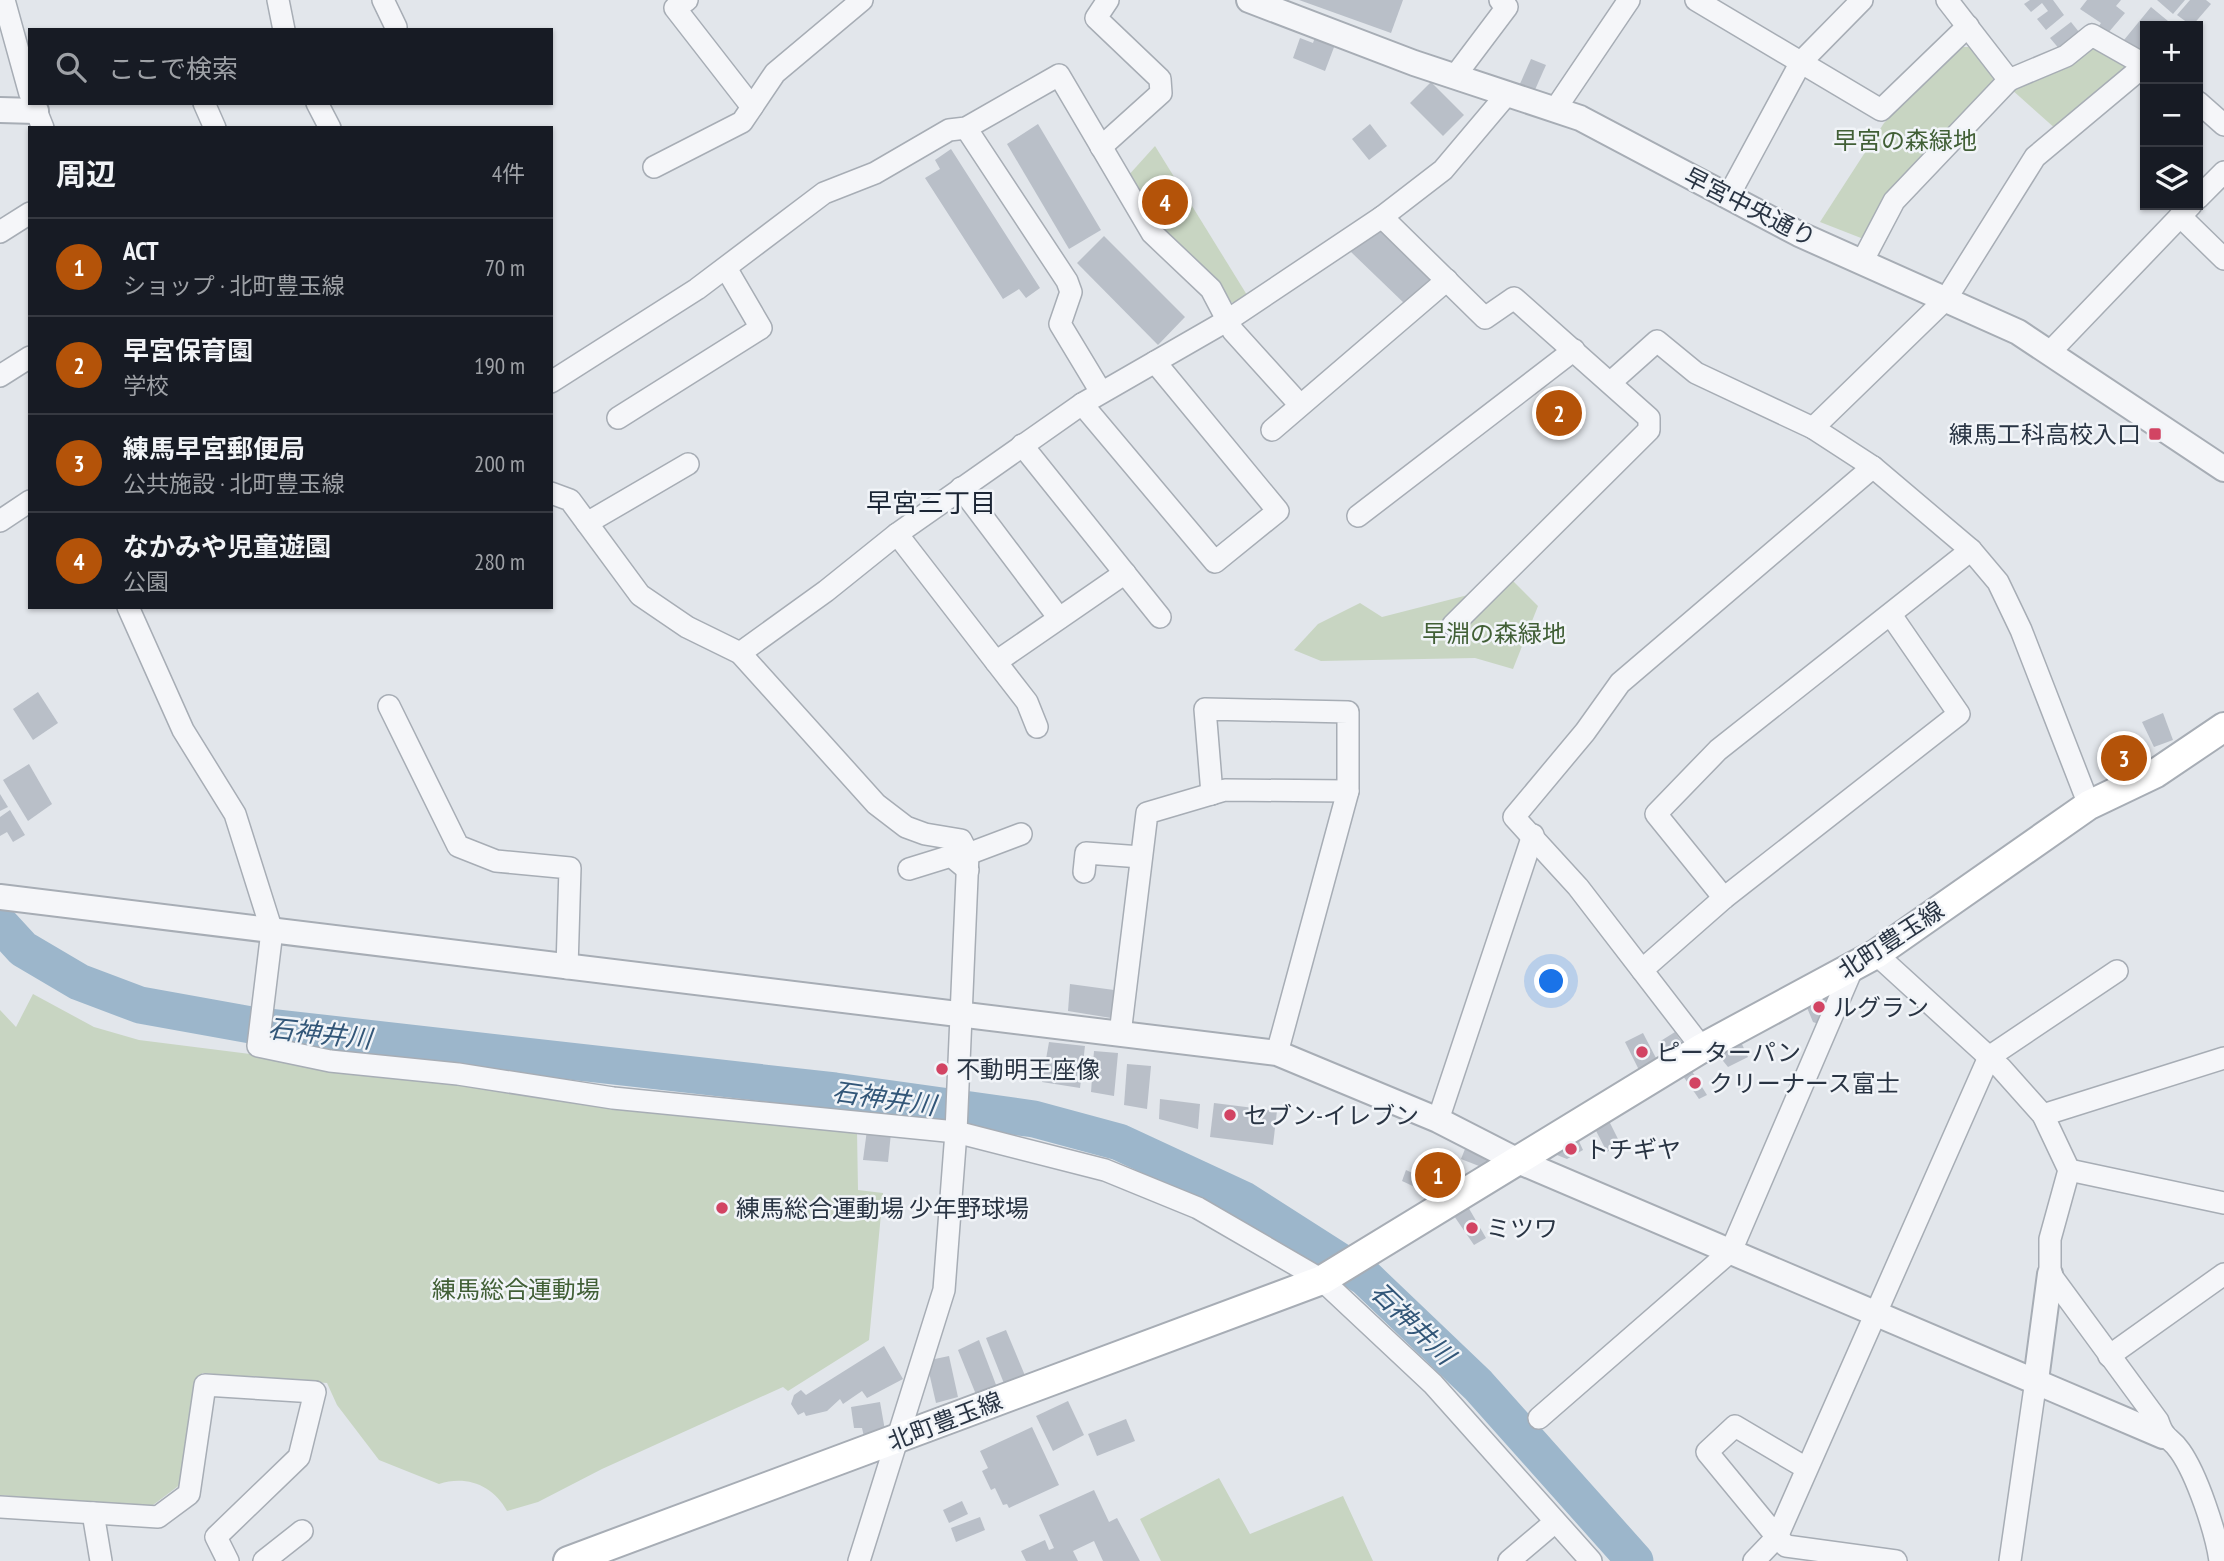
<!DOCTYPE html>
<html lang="ja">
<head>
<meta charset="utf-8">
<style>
  :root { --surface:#171b24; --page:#20242c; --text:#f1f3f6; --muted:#9ea1a6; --line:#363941; --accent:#b45309 }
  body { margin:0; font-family:"PT Sans Narrow","Noto Sans JP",sans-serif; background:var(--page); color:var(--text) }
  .controls { position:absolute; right:21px; top:21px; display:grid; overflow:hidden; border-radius:0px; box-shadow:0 2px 5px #0004 }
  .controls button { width:63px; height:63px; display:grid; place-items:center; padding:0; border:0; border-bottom:2px solid var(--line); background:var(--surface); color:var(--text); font:35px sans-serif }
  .you { position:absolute; left:1552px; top:982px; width:24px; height:24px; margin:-18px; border:5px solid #fff; border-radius:50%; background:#1a73e8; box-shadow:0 0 0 10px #1a73e833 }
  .badge { display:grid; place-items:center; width:46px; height:46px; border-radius:50%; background:var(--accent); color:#fff; font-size:23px; font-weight:700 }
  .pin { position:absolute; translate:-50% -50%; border:4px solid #fff; box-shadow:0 2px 7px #0006 }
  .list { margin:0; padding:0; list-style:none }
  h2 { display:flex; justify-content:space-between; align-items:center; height:91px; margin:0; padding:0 28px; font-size:30px }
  h2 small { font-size:23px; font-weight:400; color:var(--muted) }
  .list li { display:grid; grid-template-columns:46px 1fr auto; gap:21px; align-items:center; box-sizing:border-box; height:98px; padding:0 28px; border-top:2px solid var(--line) }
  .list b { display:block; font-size:26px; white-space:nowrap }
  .list p { margin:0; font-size:23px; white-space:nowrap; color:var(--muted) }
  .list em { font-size:23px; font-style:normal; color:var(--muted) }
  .icon { flex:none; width:38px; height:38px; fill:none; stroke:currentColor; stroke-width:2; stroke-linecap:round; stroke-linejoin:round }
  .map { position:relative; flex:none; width:2224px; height:1561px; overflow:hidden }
  .search { position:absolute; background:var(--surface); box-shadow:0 2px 5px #0004; left:28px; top:28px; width:525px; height:77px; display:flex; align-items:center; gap:18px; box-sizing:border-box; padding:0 24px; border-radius:0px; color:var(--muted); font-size:26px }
  .panel { position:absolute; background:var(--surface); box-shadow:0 2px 5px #0004; left:28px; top:126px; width:525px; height:483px; border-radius:0px }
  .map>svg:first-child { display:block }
  .green { fill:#c8d5c2 }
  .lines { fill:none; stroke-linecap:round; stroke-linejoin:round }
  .river { stroke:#9cb6cb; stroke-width:37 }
  .building { fill:#b9bfc8 }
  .minor-casing { stroke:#a7adb5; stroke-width:24 }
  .tertiary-casing { stroke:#a7adb5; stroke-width:28 }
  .secondary-casing { stroke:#a7adb5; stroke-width:32 }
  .minor { stroke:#f5f6f9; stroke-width:21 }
  .tertiary { stroke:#f5f6f9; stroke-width:24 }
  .secondary { stroke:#fff; stroke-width:28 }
  .poi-dot { fill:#d24463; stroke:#f1f4f8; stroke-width:2.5 }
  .labels { text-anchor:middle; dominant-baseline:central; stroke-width:5; stroke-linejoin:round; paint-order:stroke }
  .park-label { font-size:24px; fill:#415f36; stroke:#f1f4f8 }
  .street-label { font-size:24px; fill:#293443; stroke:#f1f4f8 }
  .poi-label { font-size:24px; fill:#293443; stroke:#f1f4f8; text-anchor:start }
  .neighbourhood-label { font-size:26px; fill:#1b2534; stroke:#f1f4f8 }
  .water-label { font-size:26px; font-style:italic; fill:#325678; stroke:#f1f4f8 }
</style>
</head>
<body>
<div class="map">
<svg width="2224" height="1561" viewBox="0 0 2224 1561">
  <rect width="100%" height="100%" fill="#e2e6eb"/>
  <g class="green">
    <polygon points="2089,45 2134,70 2057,130 2011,89"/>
    <polygon points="1962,47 1971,47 1995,80 1867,236 1861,238 1820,222 1884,123"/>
    <polygon points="1155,146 1247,295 1234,303 1222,299 1156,227 1127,177"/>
    <polygon points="1509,577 1538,606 1513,669 1475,658 1321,661 1294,650 1318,624 1360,603 1382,617 1468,595"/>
    <path d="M33,994L94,1027L139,1040L857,1131L858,1190L883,1193L869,1340L788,1391L783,1387L602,1469L538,1502L507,1511C493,1485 466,1475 439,1484L379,1460L337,1405L327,1383L202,1373L181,1484L149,1508L0,1495V1010L16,1027Z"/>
    <polygon points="1219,1478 1250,1534 1343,1496 1373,1561 1161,1561 1140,1519"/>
  </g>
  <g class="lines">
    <polyline class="river" points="0,924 23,949 79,982 140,1005 251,1025 835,1091 1034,1119 1119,1142 1244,1200 1366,1278 1478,1385 1635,1561"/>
  </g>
  <g class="building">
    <polygon points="1299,0 1403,0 1391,33"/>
    <polygon points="2030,0 2053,0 2064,15 2046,30 2037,19 2048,11 2042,3 2031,12 2024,4"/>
    <polygon points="2087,0 2121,0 2116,6 2125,13 2108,33 2099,26 2101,23 2080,9"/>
    <polygon points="2157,0 2185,0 2173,14"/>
    <polygon points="2190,0 2206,0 2211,4 2192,26 2177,15"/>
    <polygon points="2151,7 2174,26 2145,26 2145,54 2124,40"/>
    <polygon points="2071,22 2079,32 2061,51 2050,38"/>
    <polygon points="1316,34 1336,42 1325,71 1293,58 1300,38 1313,43"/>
    <polygon points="1531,59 1546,65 1534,92 1519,86"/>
    <polygon points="1431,82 1464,115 1443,136 1410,103"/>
    <polygon points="1038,124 1101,230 1069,249 1007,144"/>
    <polygon points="1370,124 1387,146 1369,160 1352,139"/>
    <polygon points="951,149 1040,288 1026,298 1019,289 1003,299 925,178 940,169 935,160"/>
    <polygon points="1377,226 1431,278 1405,304 1351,252"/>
    <polygon points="1104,236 1185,317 1158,345 1077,263"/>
    <polygon points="38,692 58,723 33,740 13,709"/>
    <polygon points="2163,713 2173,740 2154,747 2142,722"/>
    <polygon points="2131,738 2142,763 2133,767 2135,770 2116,777 2105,750"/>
    <polygon points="29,764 52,804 28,821 3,780"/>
    <polygon points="0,794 8,807 0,811"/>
    <polygon points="10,810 25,835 13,842 7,832 0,836 0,817"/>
    <polygon points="1070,984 1114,990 1111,1018 1068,1011"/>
    <polygon points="1839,985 1821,1025 1813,1022 1805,1003"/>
    <polygon points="1675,1032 1685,1047 1667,1056 1659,1042"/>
    <polygon points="1643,1033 1657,1060 1639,1070 1625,1042"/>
    <polygon points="1740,1040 1748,1057 1728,1067 1715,1051"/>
    <polygon points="1049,1042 1085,1046 1080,1088 1042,1082"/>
    <polygon points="1094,1051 1118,1053 1114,1096 1091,1092"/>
    <polygon points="1127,1064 1151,1066 1147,1109 1124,1105"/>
    <polygon points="1690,1068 1707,1095 1699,1099 1681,1073"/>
    <polygon points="1160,1099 1200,1104 1198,1129 1159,1119"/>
    <polygon points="1214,1103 1277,1111 1273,1145 1210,1137"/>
    <polygon points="1608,1119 1621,1145 1607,1152 1594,1127"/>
    <polygon points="867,1130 891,1133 888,1162 863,1160"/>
    <polygon points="1577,1137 1583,1150 1567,1159 1552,1153"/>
    <polygon points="1465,1149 1489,1161 1479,1166 1461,1159"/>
    <polygon points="1425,1165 1457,1179 1448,1184 1421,1173"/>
    <polygon points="1406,1170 1443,1187 1432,1195 1402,1181"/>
    <polygon points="1467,1205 1486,1238 1474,1245 1452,1213"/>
    <polygon points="1006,1330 1026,1378 1005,1386 986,1338"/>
    <polygon points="979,1340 998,1390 977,1397 958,1350"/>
    <polygon points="884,1346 903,1379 867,1398 862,1391 843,1404 840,1399 827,1411 806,1416 804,1412 798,1415 791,1404 794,1395 801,1390 806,1395"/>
    <polygon points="949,1356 958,1397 936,1403 928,1368 930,1360"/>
    <polygon points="1068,1401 1084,1435 1053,1451 1036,1416"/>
    <polygon points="880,1402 886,1436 865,1441 862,1428 854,1428 851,1407"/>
    <polygon points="1126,1419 1135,1441 1097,1456 1088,1434"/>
    <polygon points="1032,1427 1059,1485 1009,1508 1007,1504 1003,1505 995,1488 991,1490 982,1471 988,1468 980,1451"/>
    <polygon points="1094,1490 1109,1522 1117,1518 1140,1561 1103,1561 1094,1541 1073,1551 1078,1561 1026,1561 1021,1551 1045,1540 1049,1550 1054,1548 1039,1515"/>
    <polygon points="962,1501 968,1514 949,1523 943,1510"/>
    <polygon points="980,1517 985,1530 956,1542 951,1528"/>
  </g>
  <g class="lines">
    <g class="minor-casing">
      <g id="minor">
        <polyline points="4,0 30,94"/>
        <polyline points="278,0 284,30"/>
        <polyline points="383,0 396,27"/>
        <polyline points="687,0 675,8 752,107"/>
        <polyline points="1696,0 1881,110 1968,26"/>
        <polyline points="1947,0 2009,80 2066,56 2092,35 2145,65"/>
        <polyline points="1455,76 1507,7 1500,0"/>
        <polyline points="2198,102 2224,125"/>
        <polyline points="33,103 43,128"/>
        <polyline points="204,103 215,128"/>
        <polyline points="317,103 330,128"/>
        <polyline points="1556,108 1629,0"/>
        <polyline points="966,128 1067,281 1071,292 1060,324 1101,392"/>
        <polyline points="1101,147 1161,93 1160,79 1096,18 1108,0"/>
        <polyline points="654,167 742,122 775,73 862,0"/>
        <polyline points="1728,197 1801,62 1862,0"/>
        <polyline points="2198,198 2224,172"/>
        <polyline points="2180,216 2224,259"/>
        <polyline points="1382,217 1485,318 1514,298 1649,418 1649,430 1453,625"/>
        <polyline points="0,232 30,213"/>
        <polyline points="1862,262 1894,201 2009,80"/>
        <polyline points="2051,351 2191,205"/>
        <polyline points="0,376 30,357"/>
        <polyline points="551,382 697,289 824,193 875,173 949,130 966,128 1059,75 1152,233 1211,289 1233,331 1300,405"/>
        <polyline points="1611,382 1657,341 1696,373 1813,428 1873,467 1971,550 1998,582 2021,630 2089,805"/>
        <polyline points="1082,404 1215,562 1278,511 1155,362"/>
        <polyline points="618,418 761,328 726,268"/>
        <polyline points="1813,428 1946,299 2035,157 2145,65"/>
        <polyline points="1272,430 1447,280"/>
        <polyline points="1022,445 1160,617"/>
        <polyline points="961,488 1059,618"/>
        <polyline points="551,493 570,500 640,595 687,627 740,653 876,804 906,827 925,834 961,840 968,854 956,1132 944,1290 859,1561"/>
        <polyline points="1358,516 1574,350"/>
        <polyline points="0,521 30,501"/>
        <polyline points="587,523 688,464"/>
        <polyline points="897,534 996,662 1125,573"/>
        <polyline points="128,607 183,730 235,814 272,931 258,1046 330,1061 458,1074 613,1098 956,1132 1105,1170 1198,1208 1322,1280 1433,1384 1591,1561"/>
        <polyline points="740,653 826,591 897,534 1082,404 1228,320 1382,217 1443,170 1508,93"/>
        <polyline points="996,662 1027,702 1037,727"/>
        <polyline points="389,706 458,846 496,861 570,868 567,968"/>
        <polyline points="1212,794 1205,709 1348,712 1348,791 1277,1053"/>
        <polyline points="968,854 1021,834"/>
        <polyline points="909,869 951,856 968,870"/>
        <polyline points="1084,872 1086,853 1141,857"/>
        <polyline points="1724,898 1656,814 1718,750 1971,550"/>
        <path d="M1876,954L2001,1068L2043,1115L2069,1170L2050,1239V1274L2158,1421C2165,1442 2170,1436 2180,1451C2197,1475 2216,1532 2220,1561"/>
        <polyline points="1642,970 1724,898 1959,714 1891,615"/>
        <polyline points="1120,1034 1147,813 1225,790 1348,791"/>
        <polyline points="1702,1048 1578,887 1514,817 1585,732 1620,683 1873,467"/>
        <polyline points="2043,1115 2224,1058"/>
        <polyline points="1438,1120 1533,835"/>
        <polyline points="2069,1170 2224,1203"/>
        <polyline points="2109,1356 2224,1274"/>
        <polyline points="1539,1418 1731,1251 1853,967"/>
        <polyline points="1806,1468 1735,1426 1707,1452 1777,1537 1989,1057 2117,971"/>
        <polyline points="0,1507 158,1517 189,1494 205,1385 315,1392 299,1457 216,1537 228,1561"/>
        <polyline points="93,1513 101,1561"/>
        <polyline points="264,1561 302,1531"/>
        <polyline points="1509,1561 1555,1522"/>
        <polyline points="1754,1561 1777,1537 1786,1546 1896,1561"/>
        <polyline points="2010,1561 2036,1380"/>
      </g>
    </g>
    <g class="tertiary-casing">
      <g id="tertiary">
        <polyline points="1249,0 1414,63 1580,118 1799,234 2018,332 2224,469"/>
        <polyline points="0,110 36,111"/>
        <polyline points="0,897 1277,1053 1438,1120 1518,1161 2163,1436"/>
        <polyline points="2036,1380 2050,1274"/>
      </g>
    </g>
    <g class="secondary-casing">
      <polyline id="secondary" points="568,1561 1322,1280 1702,1048 1876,954 2089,805 2156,773 2224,727"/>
    </g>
    <use href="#minor" class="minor"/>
    <use href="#tertiary" class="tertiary"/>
    <use href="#secondary" class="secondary"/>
  </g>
  <g class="poi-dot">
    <rect x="2148" y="427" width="14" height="14" rx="3.5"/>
    <circle cx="1819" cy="1007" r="7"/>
    <circle cx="1642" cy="1052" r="7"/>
    <circle cx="942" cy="1069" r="7"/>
    <circle cx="1695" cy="1083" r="7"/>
    <circle cx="1230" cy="1115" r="7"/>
    <circle cx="1571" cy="1149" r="7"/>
    <circle cx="722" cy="1208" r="7"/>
    <circle cx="1472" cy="1228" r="7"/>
  </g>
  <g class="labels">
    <g class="park-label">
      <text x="1905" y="140">早宮の森緑地</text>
      <text x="1494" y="633">早淵の森緑地</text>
      <text x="516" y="1289">練馬総合運動場</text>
    </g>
    <g class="street-label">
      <text transform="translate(1750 207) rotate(27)">早宮中央通り</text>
      <text transform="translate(1891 940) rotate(-33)">北町豊玉線</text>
      <text transform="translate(945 1421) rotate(-21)">北町豊玉線</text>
    </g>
    <g class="poi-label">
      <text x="2141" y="434" text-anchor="end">練馬工科高校入口</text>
      <text x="1833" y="1007">ルグラン</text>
      <text x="1656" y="1052">ピーターパン</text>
      <text x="956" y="1069">不動明王座像</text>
      <text x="1709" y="1083">クリーナース富士</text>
      <text x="1244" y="1115">セブン-イレブン</text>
      <text x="1585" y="1149">トチギヤ</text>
      <text x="736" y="1208">練馬総合運動場 少年野球場</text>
      <text x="1486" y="1228">ミツワ</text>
    </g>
    <g class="neighbourhood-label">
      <text x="931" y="502">早宮三丁目</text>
    </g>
    <g class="water-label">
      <text transform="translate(320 1033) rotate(6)">石神井川</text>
      <text transform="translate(884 1098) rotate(8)">石神井川</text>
      <text transform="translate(1413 1323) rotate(44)">石神井川</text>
    </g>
  </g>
</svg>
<div class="controls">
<button>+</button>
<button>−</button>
<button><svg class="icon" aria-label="layers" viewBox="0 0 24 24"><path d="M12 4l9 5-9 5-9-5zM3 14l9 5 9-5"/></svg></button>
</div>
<div class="you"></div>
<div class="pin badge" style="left:1438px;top:1175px">1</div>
<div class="pin badge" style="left:1559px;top:413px">2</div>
<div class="pin badge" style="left:2124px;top:758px">3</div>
<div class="pin badge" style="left:1165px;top:202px">4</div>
<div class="search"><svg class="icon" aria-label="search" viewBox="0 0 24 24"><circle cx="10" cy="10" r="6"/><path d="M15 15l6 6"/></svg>ここで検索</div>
<section class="panel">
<h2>周辺<small>4件</small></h2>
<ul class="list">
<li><span class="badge">1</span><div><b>ACT</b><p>ショップ · 北町豊玉線</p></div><em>70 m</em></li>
<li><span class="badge">2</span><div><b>早宮保育園</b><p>学校</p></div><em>190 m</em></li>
<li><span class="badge">3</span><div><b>練馬早宮郵便局</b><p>公共施設 · 北町豊玉線</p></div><em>200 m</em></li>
<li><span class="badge">4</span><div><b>なかみや児童遊園</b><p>公園</p></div><em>280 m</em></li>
</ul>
</section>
</div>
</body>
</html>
